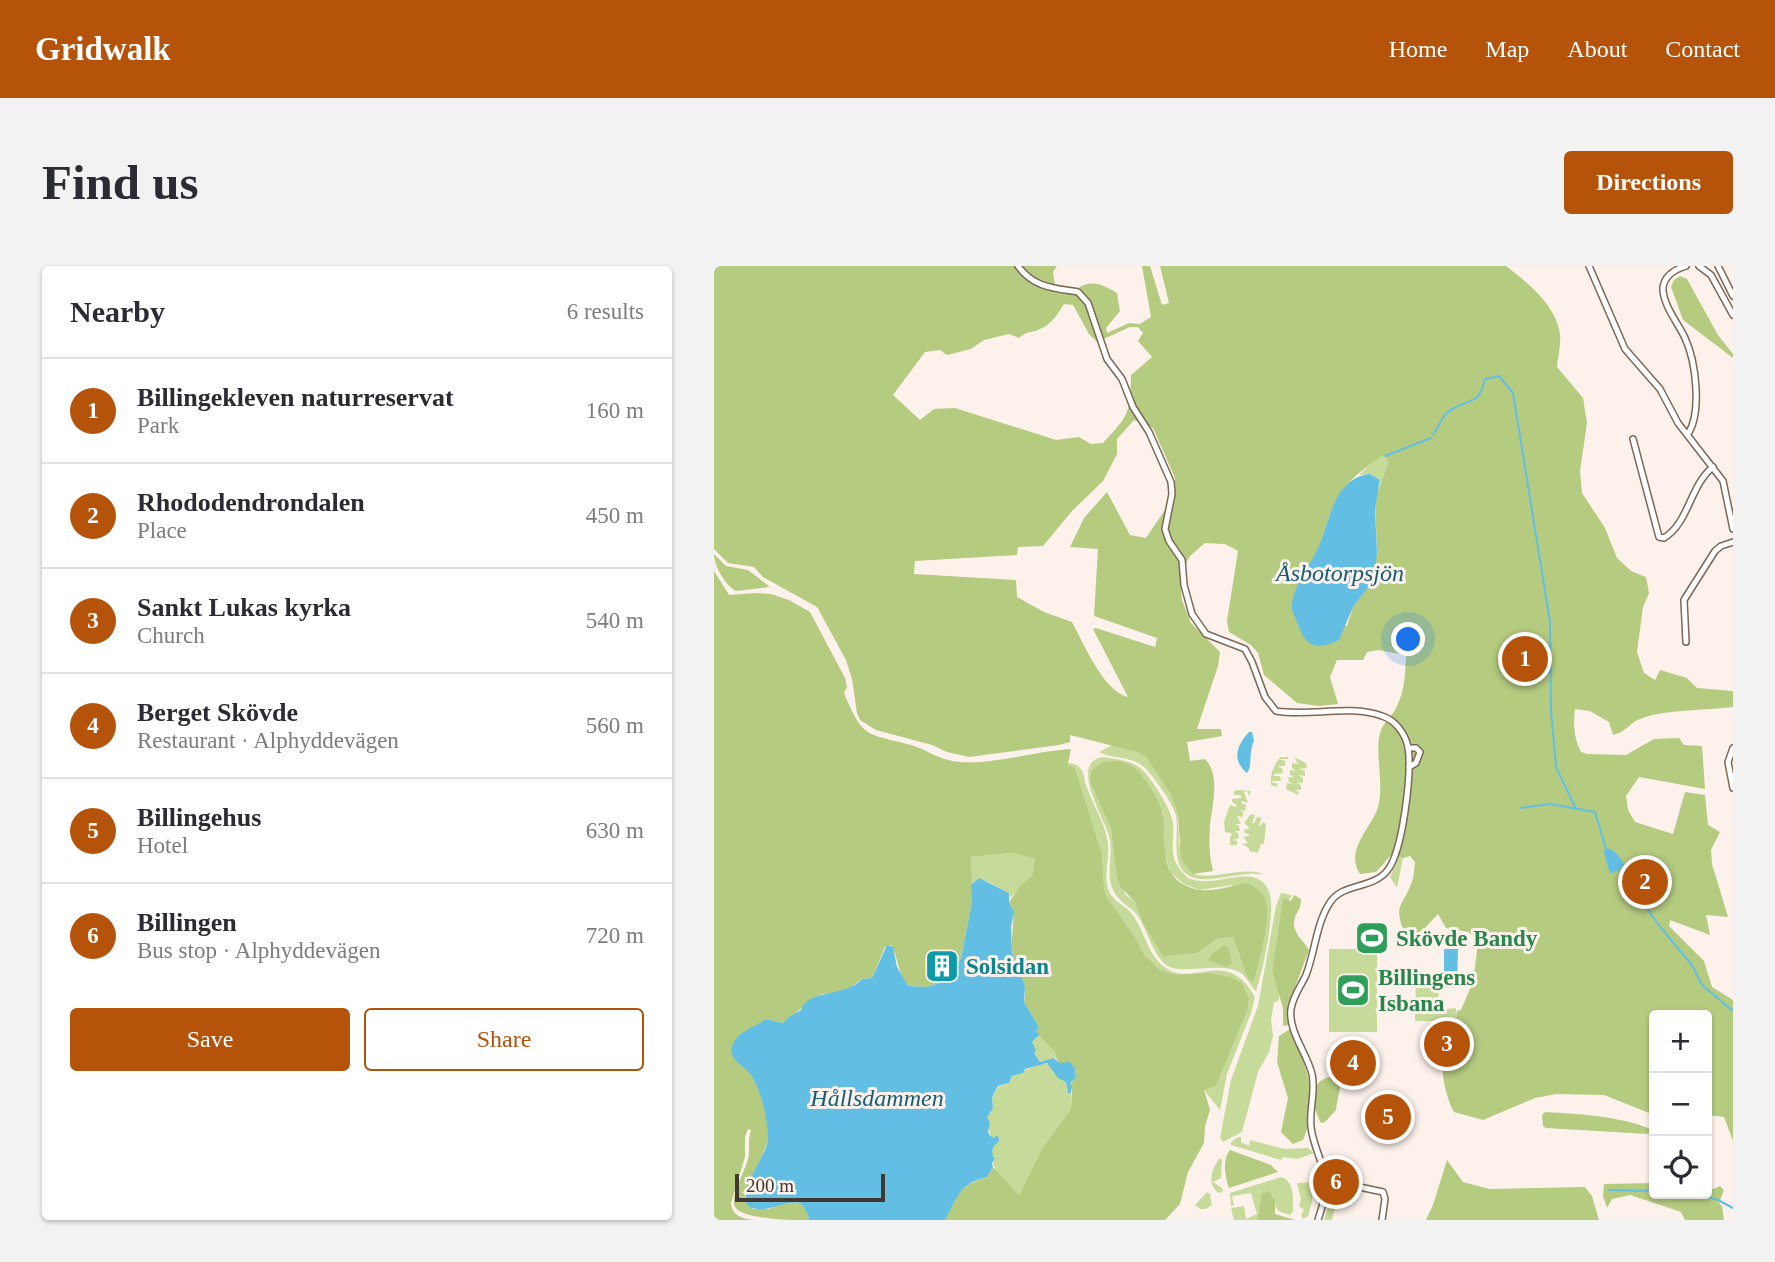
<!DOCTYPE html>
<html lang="en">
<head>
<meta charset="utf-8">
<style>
  :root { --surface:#fff; --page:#f2f2f3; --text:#2b2b33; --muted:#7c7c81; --line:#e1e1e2; --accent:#b45309 }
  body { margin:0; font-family:"Times New Roman",serif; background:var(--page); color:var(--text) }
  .controls { position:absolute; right:21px; bottom:21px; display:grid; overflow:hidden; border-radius:7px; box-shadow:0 2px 5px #0004 }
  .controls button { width:63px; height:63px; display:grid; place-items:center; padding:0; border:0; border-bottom:2px solid var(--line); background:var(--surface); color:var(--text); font:35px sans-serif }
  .scale { position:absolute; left:21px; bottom:18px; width:150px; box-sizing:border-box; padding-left:7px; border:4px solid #423831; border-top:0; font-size:19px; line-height:24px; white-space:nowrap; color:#423831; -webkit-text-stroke:5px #fcf2eb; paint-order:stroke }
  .you { position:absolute; left:695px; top:374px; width:24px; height:24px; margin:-18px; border:5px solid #fff; border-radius:50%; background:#1a73e8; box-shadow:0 0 0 10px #1a73e833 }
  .badge { display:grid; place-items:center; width:46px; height:46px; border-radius:50%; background:var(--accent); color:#fff; font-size:23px; font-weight:700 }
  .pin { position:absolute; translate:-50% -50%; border:4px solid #fff; box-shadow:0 2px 7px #0006 }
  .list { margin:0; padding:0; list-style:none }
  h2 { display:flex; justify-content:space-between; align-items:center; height:91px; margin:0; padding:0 28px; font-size:30px }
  h2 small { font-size:23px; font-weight:400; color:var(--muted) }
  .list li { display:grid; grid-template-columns:46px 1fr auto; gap:21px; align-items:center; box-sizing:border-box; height:105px; padding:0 28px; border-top:2px solid var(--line) }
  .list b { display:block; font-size:26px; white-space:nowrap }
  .list p { margin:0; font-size:23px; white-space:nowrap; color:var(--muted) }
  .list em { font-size:23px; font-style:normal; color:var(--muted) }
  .actions { display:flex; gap:14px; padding:21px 28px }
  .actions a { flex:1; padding:16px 0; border:2px solid var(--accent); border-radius:7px; text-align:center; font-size:24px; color:var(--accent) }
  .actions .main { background:var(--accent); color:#fff }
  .icon { flex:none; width:38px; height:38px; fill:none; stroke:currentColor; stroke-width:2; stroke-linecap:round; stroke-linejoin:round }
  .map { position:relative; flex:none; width:1019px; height:954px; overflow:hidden; border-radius:7px }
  header { display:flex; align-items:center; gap:42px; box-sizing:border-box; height:98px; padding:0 35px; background:var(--accent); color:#fff }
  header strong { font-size:33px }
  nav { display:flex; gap:38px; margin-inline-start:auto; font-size:24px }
  .intro { display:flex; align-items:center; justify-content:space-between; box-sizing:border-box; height:168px; padding:0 42px }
  h1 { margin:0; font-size:49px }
  .button { padding:18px 32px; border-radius:7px; background:var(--accent); color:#fff; font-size:24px; font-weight:700 }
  main { display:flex; gap:42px; padding:0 42px }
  aside { flex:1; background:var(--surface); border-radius:7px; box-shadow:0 2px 5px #0004 }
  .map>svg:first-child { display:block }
  .green { fill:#c6db99; fill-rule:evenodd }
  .forest { fill:#b4cb80; fill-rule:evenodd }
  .water { fill:#63bee4 }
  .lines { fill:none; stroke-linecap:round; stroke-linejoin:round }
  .stream { stroke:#63bee4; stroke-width:2 }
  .minor-casing { stroke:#7d6757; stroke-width:8 }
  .minor { stroke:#fff; stroke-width:5 }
  .labels { text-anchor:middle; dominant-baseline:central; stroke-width:6; stroke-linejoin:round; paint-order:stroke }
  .leisure-label { font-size:23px; font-weight:bold; fill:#27864d; stroke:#fcf2eb; text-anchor:start }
  .culture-label { font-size:23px; font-weight:bold; fill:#0d838f; stroke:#fcf2eb; text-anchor:start }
  .water-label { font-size:24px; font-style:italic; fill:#155e78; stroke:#fcf2eb }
</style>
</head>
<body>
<header>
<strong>Gridwalk</strong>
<nav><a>Home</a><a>Map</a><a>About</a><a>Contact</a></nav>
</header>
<div class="intro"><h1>Find us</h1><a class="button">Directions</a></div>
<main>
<aside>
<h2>Nearby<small>6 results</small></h2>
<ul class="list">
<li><span class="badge">1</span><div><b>Billingekleven naturreservat</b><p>Park</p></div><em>160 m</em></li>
<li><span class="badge">2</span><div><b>Rhododendrondalen</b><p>Place</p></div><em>450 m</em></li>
<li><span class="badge">3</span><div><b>Sankt Lukas kyrka</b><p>Church</p></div><em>540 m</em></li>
<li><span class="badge">4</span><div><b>Berget Skövde</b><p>Restaurant · Alphyddevägen</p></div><em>560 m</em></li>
<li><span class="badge">5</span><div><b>Billingehus</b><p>Hotel</p></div><em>630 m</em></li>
<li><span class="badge">6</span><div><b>Billingen</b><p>Bus stop · Alphyddevägen</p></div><em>720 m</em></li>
</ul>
<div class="actions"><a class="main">Save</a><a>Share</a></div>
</aside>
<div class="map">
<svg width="1019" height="954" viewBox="0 0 1019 954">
  <rect width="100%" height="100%" fill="#fcf2eb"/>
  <g class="green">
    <polygon points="671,189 674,197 666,220 666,214 656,208 645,209 660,194"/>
    <path d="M398,479L423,486L433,492L443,505L456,527L464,548L465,578L479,608C502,614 527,600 550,608C545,609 540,607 534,608C519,609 502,614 486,613C452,609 466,568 462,550C460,539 438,508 430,501C417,490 398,493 385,486Z"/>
    <path d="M389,491C401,493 415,494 425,501C436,509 458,544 459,557C461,582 452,591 474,612C495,621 516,608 538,611C547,612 554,620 556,629C561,649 549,704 542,725C536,720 533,710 525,706C505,695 467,710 452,699C437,686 434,664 423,649C416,640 405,636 400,626C391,610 399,591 396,574C393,555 353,496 389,491ZM388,496L429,511L449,547L448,572L451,590L457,607L470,618L486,624L518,619L552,637L549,676L539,716L533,711L519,671L503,673L483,687L428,655L421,636L412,629L402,607L397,563L376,516L378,505Z"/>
    <path d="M567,491H574V493H566L571,495V500H563L568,502L569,507L560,508V510H566L567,515H558L559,517H563V521L557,519C556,509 559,498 567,491Z"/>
    <polygon points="580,491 592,497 593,502 585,503 591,505 591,510 584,509 589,512 589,517 583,516 587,520 587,524 580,524 585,526 584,529 572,523 573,517 579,518 575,516 574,511 580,512 576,509 576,504 582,505 578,502 578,497 584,498"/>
    <path d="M357,497C361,499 363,498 366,502C371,507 370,516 373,522C380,541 391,557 394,577C396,594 387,615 398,630C403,637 413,641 418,648C431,665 433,689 452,702C479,722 513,680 541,731L537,747L513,808L506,844L490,824L502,820L534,743L535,732L528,717L461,710L446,704L430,688L421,671L393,631L390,622L388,588L361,502L354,498Z"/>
    <polygon points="524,524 537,525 535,530 533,525 530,526 534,537 528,535 527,537 532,539 531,545 525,544 529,546 529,551 523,550 527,558 521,558 525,560 526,565 520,565 524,567 525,572 519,574 523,575 523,579 516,579 516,571 518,569 517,567 511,566 510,556 516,539 522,541 523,539 518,536 518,533 527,532 527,529 520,529 520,525"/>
    <polygon points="541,548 538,557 540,557 543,551 548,552 545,559 547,560 549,556 552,558 550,578 547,578 544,587 530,584 535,585 535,582 528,578 534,577 529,571 535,570 535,568 531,567 530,564 536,562 530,557 536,549"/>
    <polygon points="299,587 321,591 318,610 296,632 295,627 272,615 257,619 257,591"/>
    <polygon points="684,591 689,592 683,622 676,611"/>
    <polygon points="567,627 578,629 575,634 569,633 558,704 565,722 565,734 560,737 557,754 559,770 555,786 544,806 528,866 509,876 506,872 517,814 544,740 562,640"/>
    <rect x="615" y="683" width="48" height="83"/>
    <polygon points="702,708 724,708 725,736 732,743 742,742 743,755 701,755"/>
    <polygon points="326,768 340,785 342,792 326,796 320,787 318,776"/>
    <path d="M326,798H336L339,806L352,816L354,827H357V843L327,884L305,929C289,912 274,904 278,878L284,875L276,870L273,852L279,842L278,831L284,821L295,817L299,809Z"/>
    <polygon points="524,871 527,871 527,876 535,880 536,874 571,883 594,882 600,887 583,893 569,891 567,894 517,879 517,876"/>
    <path d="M506,892L508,894L507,912L499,916L508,922L509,925L505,927C492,919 498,901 506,892Z"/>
    <path d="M567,911C581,915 579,933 579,945L576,949C557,944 565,942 558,928L545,943L543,954H520L517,942L530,940L532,953L543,948L537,927L518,930L520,939L517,940L516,927Z"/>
    <polygon points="599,916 598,936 594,950 589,953 587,949 590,944 585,940 587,933 583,917"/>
    <polygon points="625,921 629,921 628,924 625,924 618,954 610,954 619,923"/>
    <polygon points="493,926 496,928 498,939 492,943 486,943 481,939"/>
  </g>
  <g class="forest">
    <path d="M0,0H343L339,6L341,18L364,22C379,13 389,19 403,27L406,45L392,62L393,67L415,57L426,58L437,51L428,0H436L448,39L455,37L446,0H792C814,17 842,39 846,68C847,78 844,91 843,101L869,132L873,157L866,205L868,227L891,262L903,292L917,305L932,311L935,327L929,341L923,386L930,407L941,414L946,404L973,412L983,422L1019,425V441C995,444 946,444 926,453C915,457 914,465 899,469L895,456L876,445L861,443C859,457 860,473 867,486L873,488L912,489L940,473L965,472L970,479L988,480L991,523L925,511L912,530L914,544L921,556L959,568L971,526L991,529L994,559L1006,566L997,584L998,598L1014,651L992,649L996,669L956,654L955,660L990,695L998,721L1019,734V875L1010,851L993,849V749H940V849L890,829L842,828L821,832L769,854L740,846C734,837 723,799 732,790C733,789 742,786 743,785L744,774L741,767L743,745L747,744L759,716L763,685L762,672L754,666L732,662L724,648L709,664L698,669L690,665C679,639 689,640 697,618C700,612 700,603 701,596L696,590L689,592L677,589L662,606L646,608C631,585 655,564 663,544C672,519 659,486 667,464C670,456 679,449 682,442C691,426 691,407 692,389L664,384L653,386L649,394H623L616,411L624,438L605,440L583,437L550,409L544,387L537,379L515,366L513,355L524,285L511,278L491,277L476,290L466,310L468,334L477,357L506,386L504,400L483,463H507L508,470L473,476L476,495L491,493C507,509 498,540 496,559C495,575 495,590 499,605L479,608L467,593L464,548L456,527L433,492L423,486L356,469V476L345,479L255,491L233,486L218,479L162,464L146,454L143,447L138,413L132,394L103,341L49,311L40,301L14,297L0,283ZM350,38L359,39L375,68L383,76L416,61H424L429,67L424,75L438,91L417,109C416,148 415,149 389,177L377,178L365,171L342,174L241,142L220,143L206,154L179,129L211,86L226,84L233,89L257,83L270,74L295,68L305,72C316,63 316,68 326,63C338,58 343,49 350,38ZM420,154L439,162L461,212V229L432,272L416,269L393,226L370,252L356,281L384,283L380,350L443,372L441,381L382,362L379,363L414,431C389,425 370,378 358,356L330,346L303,331L302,314L200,308L201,295L303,289L304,281L329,280L358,245L389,215L403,188V173ZM671,189L674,197L661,234L663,286L653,323L639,341L633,360L580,347C574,325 596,302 604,283C612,262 616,241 629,223C638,212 658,195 671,189Z"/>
    <polygon points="966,10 973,13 1004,69 1019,88 1019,92 969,54 957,21 960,14"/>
    <path d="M0,288L12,300L34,304L56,321L22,325C11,319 0,300 0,288Z"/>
    <path d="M0,305L15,329L42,327L57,328L75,334L96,346L131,412L133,421L130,427C149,473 152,467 197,479C211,483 223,492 238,495C271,501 321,485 357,483L354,498L361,502L388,588L390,622L393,631L421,671L430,688L446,704L461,709L495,707L517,711L528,717L535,732L534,743L502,820L490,824L496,844L491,860L490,877L474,906L466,938L451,954H231C244,929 243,920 273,911L279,901L305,929L327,884L357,843L358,823L356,819L362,811L361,803L344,797L340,785L322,766L325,761L310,736C315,719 300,701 298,683C296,667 304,648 295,636L307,619L318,610L321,592L299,587L257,591L258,636L247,692L235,714L213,721L194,720C183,707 185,692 177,679L171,681L158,712L148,713L130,726L108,728L100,732L69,757L51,753C39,765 22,765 17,784L37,809L46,826L52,849L55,872L42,905L36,914L31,931L39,943H55L71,936L87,937L94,949L95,954C79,954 22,954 20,938C19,924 29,909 33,896C37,886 33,875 37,864L34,863L31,871V891L17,937C18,950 29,953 41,954H0Z"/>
    <path d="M402,495C407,496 414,497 418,500C428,506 448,538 449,550C452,579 443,616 486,624C501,626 519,619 534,617C542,622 551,627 552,637C556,659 545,696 539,717L533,711L519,671L503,673L483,687L449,690L428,655L421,636L406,620L402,607L397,563L376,516L377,505L388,496Z"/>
    <path d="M580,629L587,633C587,641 585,643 582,649C575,665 588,672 595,684L574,740L575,759L569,760V742L558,704L569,632L577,635Z"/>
    <polygon points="509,680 514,681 518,697 512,701 494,694 498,688"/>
    <path d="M576,763C593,798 606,837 589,874L579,878L567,866L574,832L563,796L565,770Z"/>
    <path d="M625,808C629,820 623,831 622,844L611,856L607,857C601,846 594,823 608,814C613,811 621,810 625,808Z"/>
    <path d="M831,846C866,848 907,850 939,864L938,867L934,868L832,862L829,860L828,849Z"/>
    <path d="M516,884L557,899L564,906L515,922C511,911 508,894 516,884Z"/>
    <polygon points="733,894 749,916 775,923 871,921 878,930 885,954 712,954 719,939"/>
    <polygon points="940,917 940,928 993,928 993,922 1000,923 1006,920 1010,924 1005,937 1008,940 1010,954 971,954 967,946 916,929 898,933 893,942 889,930 890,918"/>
    <polygon points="555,925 561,934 561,948 581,954 543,954 548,928"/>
  </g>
  <g class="water">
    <path d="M656,208L666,214L661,243L663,286L661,306L653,323L639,341L625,374C604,384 591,382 584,358C582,354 579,347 578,343C577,323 593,304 601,288C616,261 617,212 656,208Z"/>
    <path d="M535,466H538L540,475C534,488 539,499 533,507C517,494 523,479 535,466Z"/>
    <path d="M891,582C901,583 907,592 911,600L896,608L890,587Z"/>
    <path d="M265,612L295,627V636L300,646L297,661L298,686L311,721L310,736L325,761L322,766L326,768L318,776L322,784L320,787L326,796L340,792L345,797L356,796L361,803L362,811L356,818L358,820L357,827H354L352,816L344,812L333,797L311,803L309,807L298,810L295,817L284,820L278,831L279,842L273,852L276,856L274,866L276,870L281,872V870H284L285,875C280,881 277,880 279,891L281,892L278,897L279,901L273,911C244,918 244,931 231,954H95L94,949L87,937C68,933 52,950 34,940C23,922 55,888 54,871C53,850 48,827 37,809C31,800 19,797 17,784C17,781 19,777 21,774C28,763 42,762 51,753L69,757L75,751L87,744C95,722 130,732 148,713L158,712L173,679L179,681L183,701L194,720L213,721L235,714L247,692L258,636L257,619Z"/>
    <polygon points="730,683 744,683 743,722 730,722"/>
  </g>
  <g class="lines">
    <g class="stream">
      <path d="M719,169C724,162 728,150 735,145C754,132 765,141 771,113L785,110L799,127L836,356L837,444L842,501L862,543"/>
      <polyline points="671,190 717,172"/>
      <polyline points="807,542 836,538 881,546 892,583"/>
      <polyline points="904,603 947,662 978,699 988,719 1019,745"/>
      <polyline points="895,924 940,925"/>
      <polyline points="984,928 1004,934 1019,942"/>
    </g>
    <g class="minor-casing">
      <g id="minor">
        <path d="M304,0C320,22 340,22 364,26L374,37L393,93L408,113L419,141L435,166L457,216L458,228L451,263L455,275L468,294L470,319L478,348L492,368L531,383L538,396L551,431L562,445C597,451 634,438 668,450C681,454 691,467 694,481C698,506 689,586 673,605C657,624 628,616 615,638C602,659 601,686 592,709C587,720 579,730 577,743C574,765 593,787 598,808C602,825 595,844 597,861C599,881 611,899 612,918C613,930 607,943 604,954"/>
        <polyline points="875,0 911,83 946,123 964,157 1009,215 1019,263"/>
        <path d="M972,0C962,3 951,9 949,21C948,38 964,57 971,72C982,96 988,146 974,168"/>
        <polyline points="985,0 997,9 1019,49"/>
        <polyline points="1004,0 1019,30"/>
        <path d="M919,173L945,271L950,272C975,257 976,219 999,201"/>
        <polyline points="972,376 970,334 1001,285 1007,280 1019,276"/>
        <polyline points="694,482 702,482 706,486 702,497 695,501"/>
        <polyline points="1019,482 1014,496 1019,522"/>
        <polyline points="612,917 622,916 669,926 671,933 668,954"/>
      </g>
    </g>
    <use href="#minor" class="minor"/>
  </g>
  <defs>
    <g id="stadium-square" transform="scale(1.75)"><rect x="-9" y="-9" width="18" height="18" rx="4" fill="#2e9e5b" stroke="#fcf2eb"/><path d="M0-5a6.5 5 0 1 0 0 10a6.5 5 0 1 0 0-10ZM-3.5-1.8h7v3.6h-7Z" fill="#fff"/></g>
    <g id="building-square" transform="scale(1.75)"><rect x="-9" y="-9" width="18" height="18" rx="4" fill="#0f9aa8" stroke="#fcf2eb"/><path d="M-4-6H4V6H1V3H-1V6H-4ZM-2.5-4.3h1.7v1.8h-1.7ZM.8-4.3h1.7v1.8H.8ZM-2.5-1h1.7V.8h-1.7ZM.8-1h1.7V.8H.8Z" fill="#fff"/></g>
  </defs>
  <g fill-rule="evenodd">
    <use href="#stadium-square" x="658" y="672"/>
    <use href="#building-square" x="228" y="700"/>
    <use href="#stadium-square" x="639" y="724"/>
  </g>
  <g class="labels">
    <g class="leisure-label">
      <text x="682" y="672">Skövde Bandy</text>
      <text x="664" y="711">Billingens<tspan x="664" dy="26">Isbana</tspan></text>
    </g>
    <g class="culture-label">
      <text x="252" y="700">Solsidan</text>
    </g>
    <g class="water-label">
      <text x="626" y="307">Åsbotorpsjön</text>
      <text x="163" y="832">Hållsdammen</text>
    </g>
  </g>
</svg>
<div class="controls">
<button>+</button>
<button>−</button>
<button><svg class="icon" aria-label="locate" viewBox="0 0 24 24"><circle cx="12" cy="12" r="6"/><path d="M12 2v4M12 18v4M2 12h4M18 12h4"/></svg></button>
</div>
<div class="scale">200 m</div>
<div class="you"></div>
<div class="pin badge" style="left:811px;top:393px">1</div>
<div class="pin badge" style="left:931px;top:616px">2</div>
<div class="pin badge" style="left:733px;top:778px">3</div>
<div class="pin badge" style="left:639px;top:797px">4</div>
<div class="pin badge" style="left:674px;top:851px">5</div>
<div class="pin badge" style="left:622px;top:916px">6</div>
</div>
</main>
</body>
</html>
